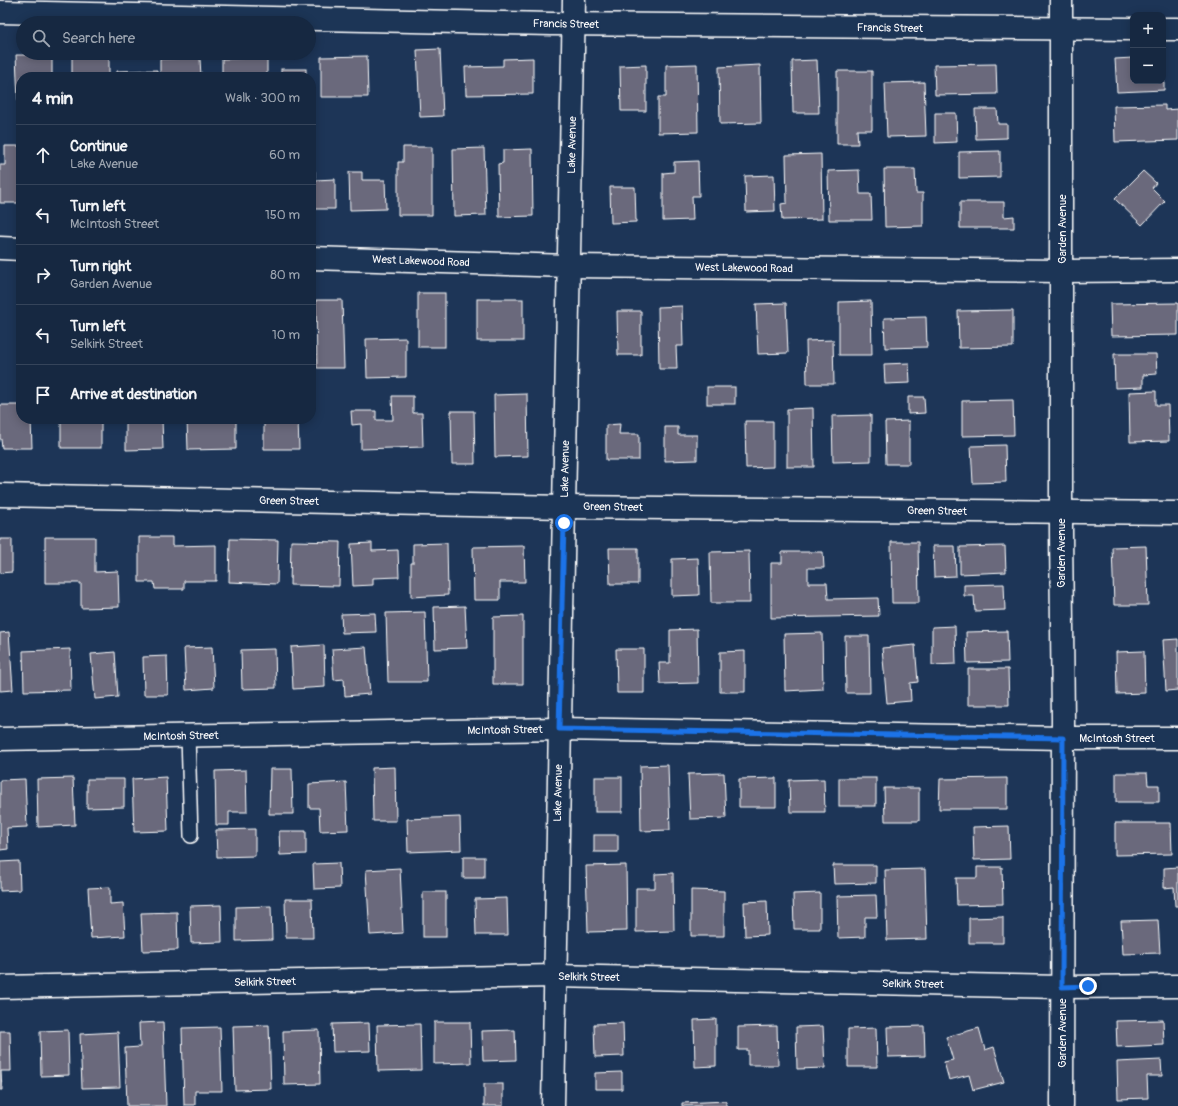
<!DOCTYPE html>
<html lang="en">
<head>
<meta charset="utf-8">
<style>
  :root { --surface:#162841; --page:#23344c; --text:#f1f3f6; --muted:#9ea6b1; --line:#35445a }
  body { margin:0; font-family:Pangolin,sans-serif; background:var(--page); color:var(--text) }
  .controls { position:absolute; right:12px; top:12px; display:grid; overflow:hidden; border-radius:8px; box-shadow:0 2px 10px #0003 }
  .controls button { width:36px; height:36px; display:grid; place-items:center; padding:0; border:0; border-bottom:1px solid var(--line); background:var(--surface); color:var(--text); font:20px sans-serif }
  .stop { position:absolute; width:12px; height:12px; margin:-9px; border:3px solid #1a73e8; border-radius:50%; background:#fff }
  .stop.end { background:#1a73e8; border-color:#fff; box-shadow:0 1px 4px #0008 }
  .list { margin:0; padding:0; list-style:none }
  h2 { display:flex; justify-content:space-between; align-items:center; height:52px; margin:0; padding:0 16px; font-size:17px }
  h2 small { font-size:13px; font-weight:400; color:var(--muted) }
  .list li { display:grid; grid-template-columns:26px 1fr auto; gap:12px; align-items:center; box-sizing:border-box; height:60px; padding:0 16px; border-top:1px solid var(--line) }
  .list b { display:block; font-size:15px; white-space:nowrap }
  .list p { margin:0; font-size:13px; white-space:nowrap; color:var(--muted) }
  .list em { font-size:13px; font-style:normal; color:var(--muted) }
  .icon { flex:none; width:22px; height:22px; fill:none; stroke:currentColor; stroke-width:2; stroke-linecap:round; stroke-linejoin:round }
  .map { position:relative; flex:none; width:1178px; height:1106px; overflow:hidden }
  .search { position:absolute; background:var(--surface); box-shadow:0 2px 10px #0003; left:16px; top:16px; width:300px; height:44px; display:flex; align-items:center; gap:10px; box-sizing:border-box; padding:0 14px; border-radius:22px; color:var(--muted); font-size:15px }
  .panel { position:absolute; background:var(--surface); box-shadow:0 2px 10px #0003; left:16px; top:72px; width:300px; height:352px; border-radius:16px }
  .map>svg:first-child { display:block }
  .building { fill:#6a697c; stroke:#fff }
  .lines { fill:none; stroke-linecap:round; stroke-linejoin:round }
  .service-casing { stroke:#fff; stroke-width:16 }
  .minor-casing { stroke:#fff; stroke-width:25 }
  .service { stroke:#1d3557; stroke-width:13 }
  .minor { stroke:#1d3557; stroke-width:22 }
  .route { stroke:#1a73e8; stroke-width:5 }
  .labels { text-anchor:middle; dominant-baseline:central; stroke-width:4; stroke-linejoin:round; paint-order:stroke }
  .street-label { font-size:11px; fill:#fff; stroke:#1d3557 }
</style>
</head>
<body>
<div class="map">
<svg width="1178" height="1106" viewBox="0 0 1178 1106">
  <rect width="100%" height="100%" fill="#1d3557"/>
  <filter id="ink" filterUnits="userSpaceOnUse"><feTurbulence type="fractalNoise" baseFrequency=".025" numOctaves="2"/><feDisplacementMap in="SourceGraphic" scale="8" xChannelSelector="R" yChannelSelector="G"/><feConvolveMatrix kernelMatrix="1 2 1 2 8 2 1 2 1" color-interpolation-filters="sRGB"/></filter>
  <g filter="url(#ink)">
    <g class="building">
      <polygon points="440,49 443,116 420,117 417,50"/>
      <polygon points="16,55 52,55 52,77 21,77 21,102 18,102"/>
      <polygon points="109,56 109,77 72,77 72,57"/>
      <polygon points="367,56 368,97 321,97 321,57"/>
      <polygon points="200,58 201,77 160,77 160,59"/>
      <polygon points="267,58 267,77 222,77 222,59"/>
      <polygon points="533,58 533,94 466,95 465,67 503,66 503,59"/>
      <polygon points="1133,58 1133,81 1163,81 1164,73 1164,90 1117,92 1115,59"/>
      <polygon points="817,60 819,113 793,113 792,61"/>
      <polygon points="697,64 698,132 658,133 658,97 666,97 666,65"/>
      <polygon points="996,64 997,94 935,95 934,65"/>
      <polygon points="646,65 646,111 621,111 620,66"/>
      <polygon points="760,65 761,123 720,124 719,67"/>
      <rect x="281" y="69" width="25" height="8"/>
      <polygon points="157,70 157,77 117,77 117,71"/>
      <polygon points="837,71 872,71 872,130 857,130 858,144 837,144"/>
      <polygon points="924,82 926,136 887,137 885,83"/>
      <polygon points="1165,105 1165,110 1178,109 1178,140 1115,142 1114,106"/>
      <polygon points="975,109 997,109 998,124 1007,124 1007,138 976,139"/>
      <polygon points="935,113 956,113 957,142 935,143"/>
      <polygon points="5,146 21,146 21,203 0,203 0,165 5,165"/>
      <polygon points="403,147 432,147 432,215 398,215 398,162 403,162"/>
      <polygon points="484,148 486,215 454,216 453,149"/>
      <polygon points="532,149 533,216 499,217 498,164 503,163 503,150"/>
      <polygon points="1000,151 1000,177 959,178 959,152"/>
      <polygon points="821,154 822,219 782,220 781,204 787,203 786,155"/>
      <polygon points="698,161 699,196 692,196 693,220 663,221 663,173 674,172 674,162"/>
      <polygon points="884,169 915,169 916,193 923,193 923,226 885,227"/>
      <polygon points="859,170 860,194 871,194 872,220 829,220 828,171"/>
      <polygon points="311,171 315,171 315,180 335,179 335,209 311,209"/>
      <polygon points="1143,171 1156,183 1152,188 1165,201 1142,225 1115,199"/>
      <polygon points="349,172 362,172 362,180 385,180 386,209 350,210"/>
      <polygon points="774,175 775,211 746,212 745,176"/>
      <polygon points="610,187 635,187 636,222 611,223"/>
      <polygon points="960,202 1004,202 1004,217 1014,216 1014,228 960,228"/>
      <rect x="418" y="293" width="27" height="54"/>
      <rect x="477" y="299" width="46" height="42"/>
      <polygon points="316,300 342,300 344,368 317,368"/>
      <polygon points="871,301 872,355 839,355 839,302"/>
      <polygon points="786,303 788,353 758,354 756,304"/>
      <polygon points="1178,303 1178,335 1111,336 1110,304"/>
      <polygon points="682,306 683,346 676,346 677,369 659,369 658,307"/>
      <polygon points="1013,310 1013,347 959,348 958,311"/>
      <polygon points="617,311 641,311 641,355 618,355"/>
      <polygon points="926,317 927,347 885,348 884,318"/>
      <polygon points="406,338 406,377 367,378 366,339"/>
      <polygon points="833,340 834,384 807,384 806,341"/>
      <polygon points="1114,354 1156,354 1157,374 1143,375 1143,387 1115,388"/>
      <polygon points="909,363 910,383 885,384 884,364"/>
      <rect x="707" y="387" width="28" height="17"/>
      <polygon points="1156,391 1156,405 1168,405 1169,441 1130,442 1129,392"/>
      <polygon points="527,394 528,456 495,457 494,395"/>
      <polygon points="392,396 413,396 413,413 422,413 423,447 361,449 361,424 352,425 351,411 376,411 376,420 393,420"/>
      <polygon points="908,397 924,397 925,413 908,414"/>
      <polygon points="1013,400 1014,435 962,436 962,401"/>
      <polygon points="0,405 21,405 21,419 31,419 32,448 2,448 1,439 0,439"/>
      <polygon points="813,408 814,467 787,467 787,409"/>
      <polygon points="451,411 474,411 475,464 452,464"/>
      <polygon points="871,415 871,461 833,462 832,416"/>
      <rect x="61" y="419" width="40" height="29"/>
      <polygon points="126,419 162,419 163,449 126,450"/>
      <polygon points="187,419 236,419 236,449 188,450"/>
      <polygon points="264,419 298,419 299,449 264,449"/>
      <polygon points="745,421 773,421 773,467 746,468"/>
      <polygon points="909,421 909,464 886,464 885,422"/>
      <polygon points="620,424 619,434 639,434 639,460 606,460 606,425"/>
      <polygon points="665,427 678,427 678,435 697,435 697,460 665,461"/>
      <polygon points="1005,445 1006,482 973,483 971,446"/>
      <polygon points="45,537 95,537 95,572 118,571 119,607 81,608 81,583 45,583"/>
      <polygon points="139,537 172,537 172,546 216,545 216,581 184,581 184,589 155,589 154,582 139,582"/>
      <polygon points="0,539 12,539 12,572 0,573"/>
      <polygon points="230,539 278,540 277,584 229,582"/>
      <polygon points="291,541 340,542 339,586 290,585"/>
      <polygon points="891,542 918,542 919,603 892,603"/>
      <polygon points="372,543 372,551 398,550 399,577 373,578 373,585 353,586 351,544"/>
      <polygon points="447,543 448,595 411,597 411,563 413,563 413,544"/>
      <polygon points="524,546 525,582 500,582 500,600 474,600 473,547"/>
      <polygon points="933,546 955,546 956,576 934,577"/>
      <polygon points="1005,546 1006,572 960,574 960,547"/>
      <polygon points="1146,546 1148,605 1114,605 1112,547"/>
      <polygon points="609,548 638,548 638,584 610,584"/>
      <polygon points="749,551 750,603 711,603 710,552"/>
      <polygon points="782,552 823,552 824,568 808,568 808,583 827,583 828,599 878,598 879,616 771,618 771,563 782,563"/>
      <polygon points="698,558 699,595 672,596 672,559"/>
      <polygon points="1004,584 1005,610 975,611 974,596 964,596 964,585"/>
      <polygon points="465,606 467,648 435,649 434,607"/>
      <polygon points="425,612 427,682 388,682 386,613"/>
      <polygon points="375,613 376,632 342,633 341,614"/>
      <polygon points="523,616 523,684 493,684 493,617"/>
      <polygon points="955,626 956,664 932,665 932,627"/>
      <polygon points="697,629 698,683 660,684 659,663 670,663 670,630"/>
      <polygon points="1007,631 1008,662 967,663 966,632"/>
      <polygon points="9,632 13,690 0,691 0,633"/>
      <polygon points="822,633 823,689 785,691 784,634"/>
      <polygon points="845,636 869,636 870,693 846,693"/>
      <polygon points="1178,639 1178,690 1166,691 1163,640"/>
      <polygon points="324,645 325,687 293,689 291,647"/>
      <polygon points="915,645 918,682 910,683 911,701 887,703 882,648"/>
      <polygon points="212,647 214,688 186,690 184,648"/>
      <polygon points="366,647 370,694 345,696 344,679 334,680 332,649"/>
      <polygon points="70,649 71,690 24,691 23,651"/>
      <polygon points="275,649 276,688 242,689 241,650"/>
      <polygon points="616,649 644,649 644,693 617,693"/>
      <polygon points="745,651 745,692 720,692 720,652"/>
      <polygon points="1144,651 1145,693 1117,694 1116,652"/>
      <polygon points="115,652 118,697 95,699 91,654"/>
      <polygon points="167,656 168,695 144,695 143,657"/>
      <polygon points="968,669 1008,669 1009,705 968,705"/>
      <polygon points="668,765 670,830 641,831 640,766"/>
      <polygon points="395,767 396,821 373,821 372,768"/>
      <polygon points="270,769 292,769 293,814 269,814"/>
      <polygon points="246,770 247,812 229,812 229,825 216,825 215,771"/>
      <polygon points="724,773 726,818 690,819 688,774"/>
      <polygon points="1116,773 1147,773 1148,785 1159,785 1159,802 1116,802"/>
      <polygon points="166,777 168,831 134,832 132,779"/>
      <rect x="595" y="777" width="27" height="35"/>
      <polygon points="73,778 75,825 38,827 37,779"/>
      <polygon points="776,778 776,807 739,807 739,779"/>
      <rect x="839" y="778" width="37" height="28"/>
      <polygon points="1007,778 1007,809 939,809 940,779"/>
      <polygon points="25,779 27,827 7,828 8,849 0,850 0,780"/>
      <polygon points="87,779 124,779 124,807 87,808"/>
      <polygon points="824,779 825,812 790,812 789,780"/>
      <polygon points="346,782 348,830 320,831 319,808 309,808 309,784"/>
      <polygon points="884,788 919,788 919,821 885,821"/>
      <polygon points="460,817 461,850 408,852 407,819"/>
      <polygon points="1115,823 1171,823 1172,854 1115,855"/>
      <polygon points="1009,826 1010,859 974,860 973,827"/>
      <polygon points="255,829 255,856 217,857 216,830"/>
      <polygon points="279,831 306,831 306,854 280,855"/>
      <rect x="594" y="835" width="24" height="17"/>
      <rect x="463" y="857" width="21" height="21"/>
      <polygon points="19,861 20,890 0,891 0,862"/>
      <polygon points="339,863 340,888 314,889 313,864"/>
      <polygon points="626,865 627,931 588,932 586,866"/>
      <polygon points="833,865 876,865 876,883 834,884"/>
      <polygon points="977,867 1002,867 1003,904 957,905 956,878 977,878"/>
      <polygon points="1178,867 1178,906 1175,906 1174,887 1164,888 1164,868"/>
      <polygon points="400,868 403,933 370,935 366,870"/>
      <polygon points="925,869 927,939 887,940 885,870"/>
      <polygon points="673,873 674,931 636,932 636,888 655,888 655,874"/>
      <polygon points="110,887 110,904 123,903 125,936 91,938 88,888"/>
      <polygon points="691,890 724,891 724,936 691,936"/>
      <rect x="423" y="892" width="23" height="45"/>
      <polygon points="820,893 820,929 794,929 793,894"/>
      <polygon points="876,895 877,917 865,917 865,937 838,938 837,896"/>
      <polygon points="507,898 508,935 476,935 475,899"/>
      <polygon points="285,899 312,899 313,938 286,938"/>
      <polygon points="767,901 768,935 745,936 744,902"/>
      <polygon points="221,905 222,942 191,943 190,906"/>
      <polygon points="271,906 272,940 236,941 236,907"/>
      <polygon points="177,912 178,950 143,951 141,913"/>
      <polygon points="1003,917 1003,943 969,943 969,918"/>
      <polygon points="1158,920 1160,953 1123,954 1121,921"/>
      <polygon points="716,1019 716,1066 695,1067 694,1020"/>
      <polygon points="1163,1020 1164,1045 1117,1047 1116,1021"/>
      <polygon points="163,1022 166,1106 127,1106 125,1048 140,1047 139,1023"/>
      <polygon points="434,1022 470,1022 471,1063 434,1064"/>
      <polygon points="369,1023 370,1051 333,1052 332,1024"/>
      <polygon points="623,1023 624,1056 595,1057 594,1024"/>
      <polygon points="420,1024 421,1070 378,1071 377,1025"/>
      <polygon points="269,1025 271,1089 235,1090 233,1026"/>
      <polygon points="777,1026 778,1065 748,1065 748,1050 738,1050 738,1027"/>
      <polygon points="823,1026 825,1068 797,1069 796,1027"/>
      <polygon points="924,1026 925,1056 888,1057 887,1027"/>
      <polygon points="220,1027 222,1091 195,1091 195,1105 184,1105 182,1028"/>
      <polygon points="876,1028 877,1067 848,1067 848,1029"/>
      <polygon points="979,1028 985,1050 994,1047 1004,1082 973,1090 969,1075 949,1080 944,1062 953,1060 946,1037"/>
      <polygon points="68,1030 69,1075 41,1076 40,1031"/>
      <polygon points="319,1030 320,1084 284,1085 283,1031"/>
      <polygon points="515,1030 516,1060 483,1061 482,1031"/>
      <polygon points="0,1031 10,1031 11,1071 1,1071 2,1090 0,1090"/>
      <polygon points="118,1032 120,1087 82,1088 80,1034"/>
      <polygon points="1161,1060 1162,1076 1147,1076 1148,1098 1118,1099 1117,1062"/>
      <polygon points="622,1072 622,1089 595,1089 595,1073"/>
      <rect x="484" y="1084" width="19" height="22"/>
      <polygon points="726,1101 726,1106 682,1106 682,1103"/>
    </g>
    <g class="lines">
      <g class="service-casing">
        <polyline id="service" points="188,735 191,836"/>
      </g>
      <g class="minor-casing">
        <g id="minor">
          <polyline points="1061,0 1061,532 1063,719 1062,1106"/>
          <polyline points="0,12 552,24 1133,29"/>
          <polyline points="1163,29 1178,29"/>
          <polyline points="0,248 21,249"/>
          <polyline points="311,258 569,266 1062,271 1178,270"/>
          <polyline points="0,495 565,507 1178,513"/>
          <polyline points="0,739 559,729 1063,738 1178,738"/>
          <polyline points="0,987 555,976 1062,987 1178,986"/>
          <path d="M553,1106C559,737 567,369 574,0"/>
        </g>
      </g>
      <use href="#service" class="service"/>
      <use href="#minor" class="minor"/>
    </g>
  </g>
  <g class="lines" filter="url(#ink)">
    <polyline class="route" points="564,523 559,729 1063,738 1062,987 1088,986"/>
  </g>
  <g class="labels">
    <g class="street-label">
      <text transform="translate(566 24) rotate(1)">Francis Street</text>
      <text transform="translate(890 28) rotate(1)">Francis Street</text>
      <text transform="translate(572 145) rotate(-89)">Lake Avenue</text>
      <text transform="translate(1062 229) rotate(-90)">Garden Avenue</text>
      <text transform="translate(421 261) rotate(2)">West Lakewood Road</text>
      <text transform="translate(744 268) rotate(1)">West Lakewood Road</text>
      <text transform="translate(565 469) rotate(-89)">Lake Avenue</text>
      <text transform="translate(289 501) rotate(1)">Green Street</text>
      <text transform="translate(613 507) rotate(1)">Green Street</text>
      <text transform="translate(937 511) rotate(1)">Green Street</text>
      <text transform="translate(1061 553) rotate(-90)">Garden Avenue</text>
      <text transform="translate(505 730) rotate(-1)">McIntosh Street</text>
      <text transform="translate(181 736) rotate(-1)">McIntosh Street</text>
      <text x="1117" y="738">McIntosh Street</text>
      <text transform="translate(558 793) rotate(-89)">Lake Avenue</text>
      <text transform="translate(589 977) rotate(1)">Selkirk Street</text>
      <text transform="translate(265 982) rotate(-1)">Selkirk Street</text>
      <text transform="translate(913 984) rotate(1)">Selkirk Street</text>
      <text transform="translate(1062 1033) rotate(-90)">Garden Avenue</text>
    </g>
  </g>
</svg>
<div class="controls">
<button>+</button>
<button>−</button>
</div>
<div class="stop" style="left:564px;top:523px"></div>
<div class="stop end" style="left:1088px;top:986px"></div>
<div class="search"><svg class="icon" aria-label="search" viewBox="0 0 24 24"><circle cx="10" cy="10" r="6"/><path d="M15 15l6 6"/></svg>Search here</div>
<section class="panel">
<h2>4 min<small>Walk · 300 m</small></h2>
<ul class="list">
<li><svg class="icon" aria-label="ahead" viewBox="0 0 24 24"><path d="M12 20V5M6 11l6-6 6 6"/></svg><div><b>Continue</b><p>Lake Avenue</p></div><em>60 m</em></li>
<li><svg class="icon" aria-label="left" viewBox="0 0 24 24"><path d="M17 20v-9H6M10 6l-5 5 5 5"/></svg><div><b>Turn left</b><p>McIntosh Street</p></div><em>150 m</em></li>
<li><svg class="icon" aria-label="right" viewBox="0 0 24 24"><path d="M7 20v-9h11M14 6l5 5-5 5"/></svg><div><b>Turn right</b><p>Garden Avenue</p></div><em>80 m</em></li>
<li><svg class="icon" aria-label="left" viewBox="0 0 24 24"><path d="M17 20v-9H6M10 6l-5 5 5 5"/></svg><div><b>Turn left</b><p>Selkirk Street</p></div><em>10 m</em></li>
<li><svg class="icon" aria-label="arrive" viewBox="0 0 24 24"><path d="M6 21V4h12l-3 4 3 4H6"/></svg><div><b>Arrive at destination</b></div></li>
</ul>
</section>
</div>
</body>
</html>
